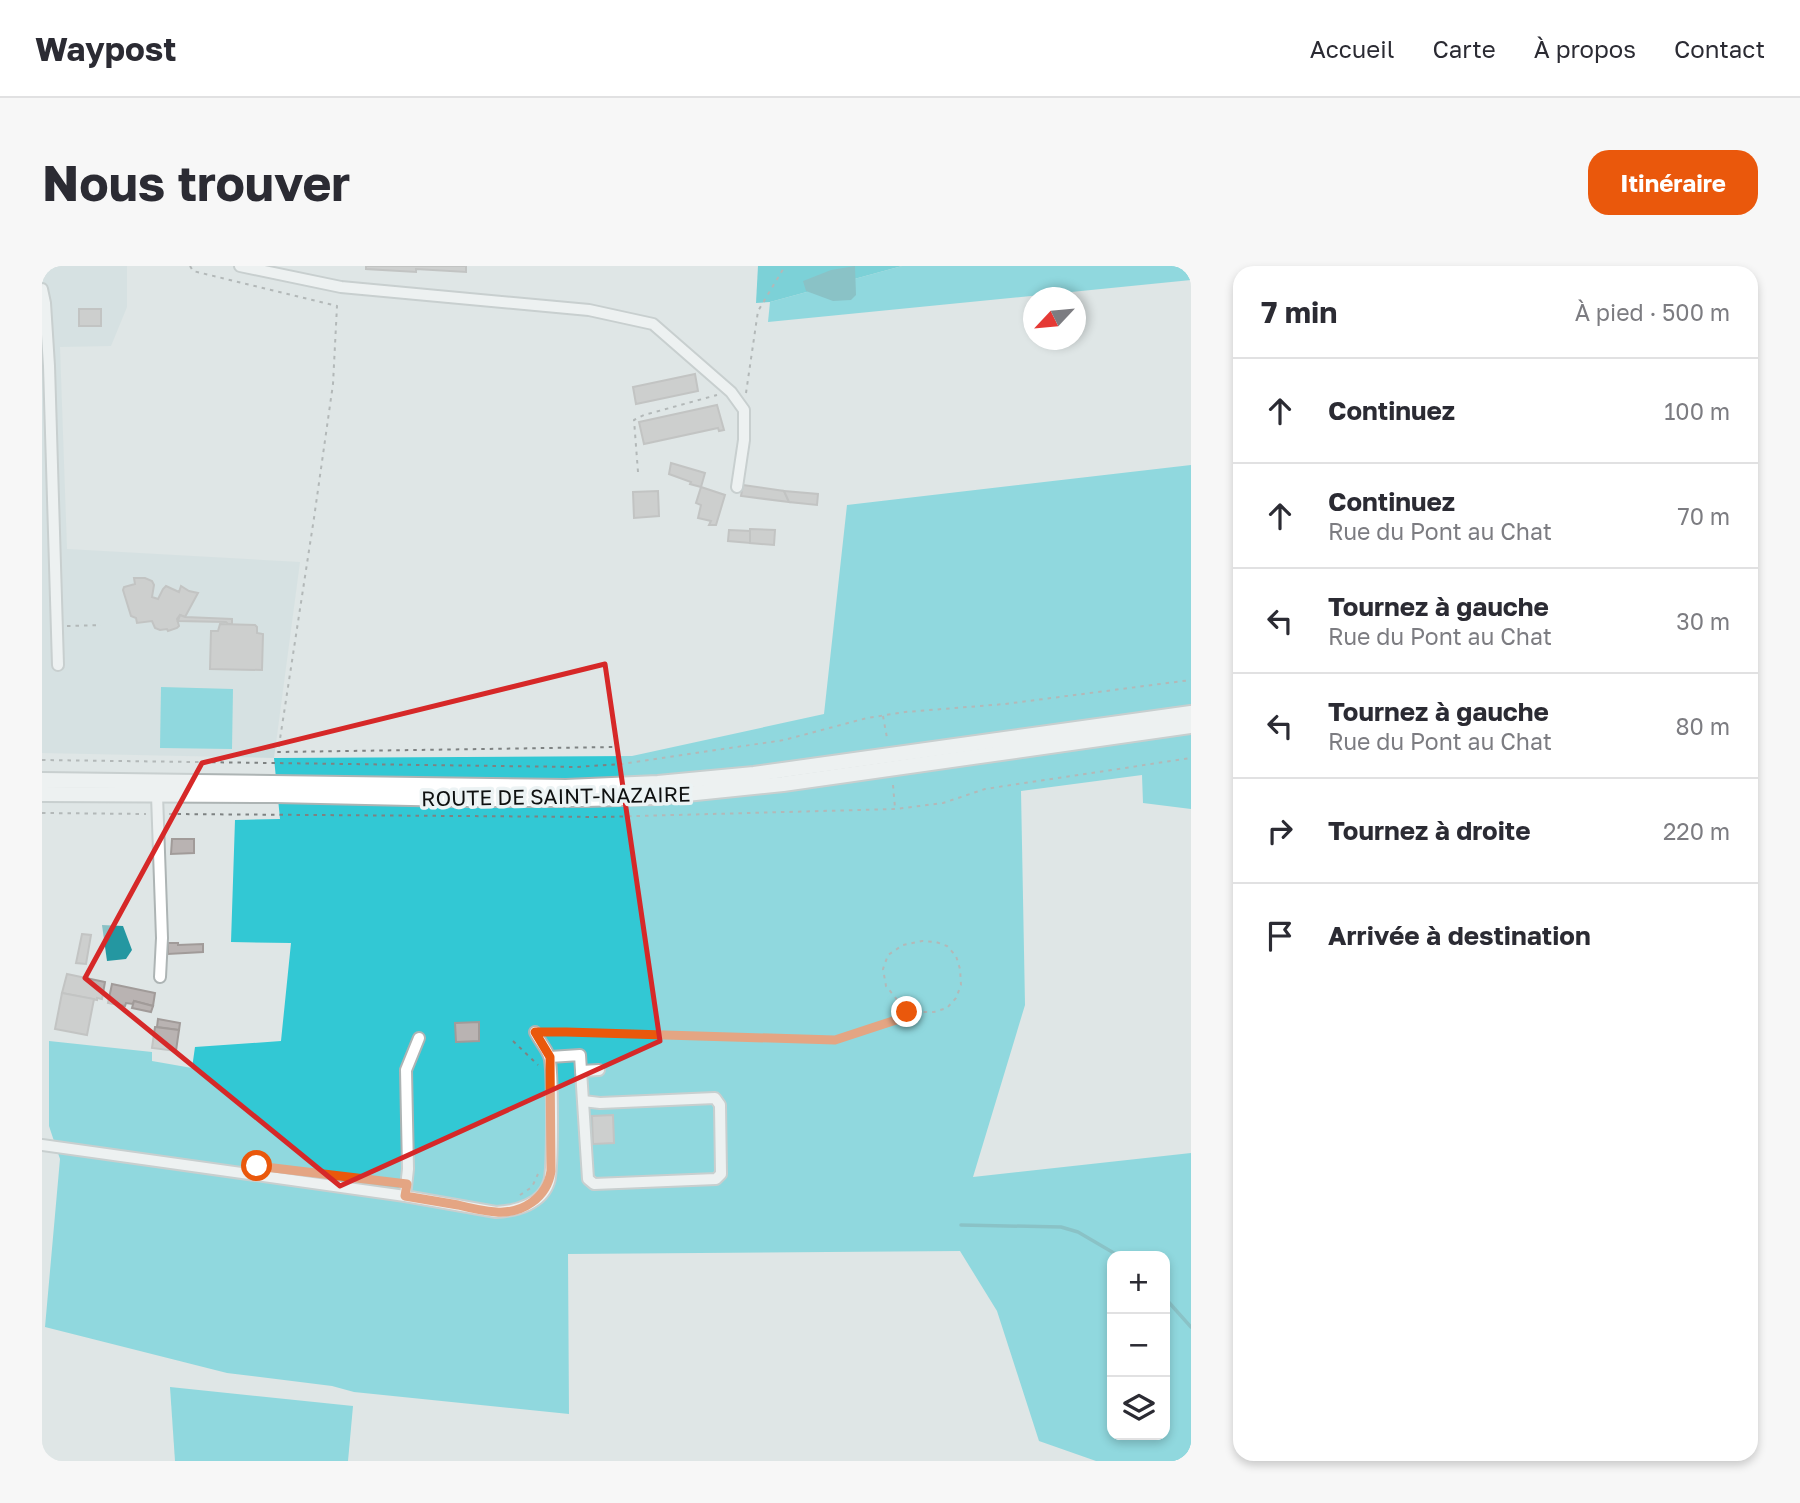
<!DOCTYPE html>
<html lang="fr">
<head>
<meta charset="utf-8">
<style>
  :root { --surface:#fff; --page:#f7f7f7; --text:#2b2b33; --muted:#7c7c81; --line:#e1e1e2; --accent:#ea580c }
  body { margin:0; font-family:"Golos Text",sans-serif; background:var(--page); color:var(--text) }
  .controls { position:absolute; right:21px; bottom:21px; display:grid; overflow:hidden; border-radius:14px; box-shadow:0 4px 10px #0003 }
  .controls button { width:63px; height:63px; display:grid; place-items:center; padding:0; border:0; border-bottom:2px solid var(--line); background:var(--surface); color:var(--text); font:35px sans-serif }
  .compass { position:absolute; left:981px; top:21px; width:63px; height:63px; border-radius:50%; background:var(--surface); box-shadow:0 4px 10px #0003; rotate:244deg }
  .stop { position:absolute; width:21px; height:21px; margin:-16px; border:5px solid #ea580c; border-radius:50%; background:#fff }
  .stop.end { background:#ea580c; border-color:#fff; box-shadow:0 2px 7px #0008 }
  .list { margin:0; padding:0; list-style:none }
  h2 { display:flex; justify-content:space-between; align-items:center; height:91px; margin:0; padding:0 28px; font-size:30px }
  h2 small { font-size:23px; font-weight:400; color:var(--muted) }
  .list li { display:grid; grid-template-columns:46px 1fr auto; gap:21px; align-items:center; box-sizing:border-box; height:105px; padding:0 28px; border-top:2px solid var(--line) }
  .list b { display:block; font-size:26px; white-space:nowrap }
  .list p { margin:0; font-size:23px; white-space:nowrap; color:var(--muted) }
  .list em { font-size:23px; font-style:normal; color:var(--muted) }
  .icon { flex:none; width:38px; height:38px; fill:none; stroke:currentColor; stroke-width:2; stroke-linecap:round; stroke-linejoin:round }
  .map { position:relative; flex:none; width:1149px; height:1195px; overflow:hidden; border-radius:21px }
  header { display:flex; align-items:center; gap:42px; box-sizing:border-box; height:98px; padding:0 35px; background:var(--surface); border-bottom:2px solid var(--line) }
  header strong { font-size:33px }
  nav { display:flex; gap:38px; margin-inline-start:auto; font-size:24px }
  .intro { display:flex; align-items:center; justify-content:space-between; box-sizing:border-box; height:168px; padding:0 42px }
  h1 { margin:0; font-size:49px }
  .button { padding:18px 32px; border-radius:21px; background:var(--accent); color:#fff; font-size:24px; font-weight:700 }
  main { display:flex; gap:42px; padding:0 42px }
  aside { flex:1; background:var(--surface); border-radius:21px; box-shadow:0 4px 10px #0003 }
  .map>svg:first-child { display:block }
  .built { fill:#ccdcdd }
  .green { fill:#32c8d4; fill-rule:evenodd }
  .forest { fill:#06b9c6 }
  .water { fill:#2497a1 }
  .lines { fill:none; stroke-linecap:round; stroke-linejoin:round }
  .stream { stroke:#2497a1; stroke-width:3.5 }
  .building { fill:#b9b3b2; stroke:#a19b99; stroke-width:2 }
  .minor-casing { stroke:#adb4b4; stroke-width:14 }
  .major-casing { stroke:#adb4b4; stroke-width:18 }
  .path { stroke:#7e8282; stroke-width:2; stroke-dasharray:3.5 5; stroke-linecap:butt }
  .minor { stroke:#fff; stroke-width:10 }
  .major { stroke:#fff; stroke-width:14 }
  .route { stroke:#ea580c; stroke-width:9 }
  .marked { fill:none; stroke:#d62828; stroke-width:5; stroke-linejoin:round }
  .labels { text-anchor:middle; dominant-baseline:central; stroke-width:7; stroke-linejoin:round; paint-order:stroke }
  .street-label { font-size:21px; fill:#0e1010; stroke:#ecf3f4 }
</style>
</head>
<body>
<header>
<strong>Waypost</strong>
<nav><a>Accueil</a><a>Carte</a><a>À propos</a><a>Contact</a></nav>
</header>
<div class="intro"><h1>Nous trouver</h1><a class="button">Itinéraire</a></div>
<main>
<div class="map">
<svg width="1149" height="1195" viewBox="0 0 1149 1195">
  <rect width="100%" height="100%" fill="#dfe6e6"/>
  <polygon class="built" points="0,0 85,0 85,41 69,80 18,81 25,283 258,296 232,492 0,487"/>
  <g class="green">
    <polygon points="860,0 1149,0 1149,14 726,56 728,36"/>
    <path d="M1149,199V543L1101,537L1100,509L979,525L983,739L931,911L1149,887V1195H1054L997,1175L955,1045L918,985L526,988L527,1148L312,1126L290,1120L185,1107L3,1061L18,893L7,860V775L110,786V795L150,802L153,781L239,775L249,677L189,676L193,554L238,553L232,492L590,490L782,448L805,239ZM1070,990H1123V1169H1070Z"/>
    <polygon points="119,421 191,423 190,483 118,482"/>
    <polygon points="128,1121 311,1140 306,1195 133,1195"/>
  </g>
  <polygon class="forest" points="716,0 860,0 728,36 714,37"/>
  <g class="water">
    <polygon points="813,0 814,29 809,34 791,35 764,25 761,15 789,4"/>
    <polygon points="60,659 81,660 90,684 84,693 65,695"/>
  </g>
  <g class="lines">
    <g class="stream">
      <polyline points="919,959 1019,961 1036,966 1077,990"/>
      <polyline points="1123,1032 1149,1061"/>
    </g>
  </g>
  <g class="building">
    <polygon points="324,0 424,0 424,6 374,3 374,6 324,3"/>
    <rect x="37" y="43" width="22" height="17"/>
    <polygon points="653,108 656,125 594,138 591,121"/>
    <polygon points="675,139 682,164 677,165 676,162 602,178 597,156"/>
    <polygon points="629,197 663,207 659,221 648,218 649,216 627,208"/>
    <polygon points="701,219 742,225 747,236 699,230"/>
    <polygon points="659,221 683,229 674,259 667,259 669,255 656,252 659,239 654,237"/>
    <polygon points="616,225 617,250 592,252 591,226"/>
    <polygon points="742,225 776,228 775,239 747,236"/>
    <polygon points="708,263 733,264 732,279 708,277"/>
    <polygon points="687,264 708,265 708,277 686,275"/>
    <polygon points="92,312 103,312 110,315 112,319 110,331 116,333 121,323 124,320 137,326 139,320 147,325 156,327 143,351 138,349 135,353 137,360 135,362 126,365 125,363 118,364 113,362 110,355 95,357 94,352 89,350 81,324 82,321 93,318"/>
    <polygon points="138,349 143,351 190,353 190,358 186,358 184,356 136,355"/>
    <polygon points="178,358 213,359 215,361 215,367 221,368 220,404 168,403 169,365 176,365"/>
    <polygon points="130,573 152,573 152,587 129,588"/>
    <polygon points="40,668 49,669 44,698 34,697"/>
    <polygon points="126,677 136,677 136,679 161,678 161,686 126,688"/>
    <polygon points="25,708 63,716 60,733 55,732 55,734 20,727"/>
    <polygon points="70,718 113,727 111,740 92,735 91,738 84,737 83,740 66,737"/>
    <polygon points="20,727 52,733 45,769 13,763"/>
    <polygon points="92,735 111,740 109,746 90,742"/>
    <polygon points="116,753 138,757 137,764 115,761"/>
    <polygon points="437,756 437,775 414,776 413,757"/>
    <polygon points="113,761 137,764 134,785 110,782"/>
    <polygon points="571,849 572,877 551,878 550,850"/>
  </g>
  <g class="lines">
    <g class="minor-casing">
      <g id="minor">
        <polyline points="198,0 299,21 547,44 611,58 689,126 702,144 702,174 695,221"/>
        <polyline points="0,23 3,37 7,100 16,399"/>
        <polyline points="115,529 120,672 118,711"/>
        <polyline points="508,791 538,789 546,913 552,918 674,913 679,908 678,839 673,832 558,837 541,835"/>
        <polyline points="539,805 557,804"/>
        <path d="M0,879L363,930L454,946C475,945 500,938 507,916C511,905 511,800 507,790C504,782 497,774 493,766"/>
        <polyline points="363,930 366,903 364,804 377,772"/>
      </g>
    </g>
    <g class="major-casing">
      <g id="major">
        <polyline points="0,514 524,521 616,517 712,508 1149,447"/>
        <polyline points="0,528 233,529 414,533 544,533 615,531 741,518 1149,460"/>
      </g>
    </g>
    <g class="path">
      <polyline points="148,0 151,5 295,40 291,118 272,252 236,486 575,481"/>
      <polyline points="704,127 716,45 743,0"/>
      <polyline points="596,206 592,154 602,149 675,129"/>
      <polyline points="25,360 59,359"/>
      <polyline points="841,450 845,472"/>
      <polyline points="0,494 534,501 580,498 742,474 825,452 863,446 963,438 1149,414"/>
      <polyline points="851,519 853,542"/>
      <polyline points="0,547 104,548"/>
      <polyline points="127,548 559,551 854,543 901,537 943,523 1149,492"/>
      <polyline points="505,766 793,774 854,754 865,746 892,746 905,742 914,732 919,719 918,703 914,690 905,680 894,676 880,675 861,679 846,689 841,703 844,720 865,746"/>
      <polyline points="471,775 496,799"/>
      <polyline points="478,929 490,921 496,908"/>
    </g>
    <use href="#minor" class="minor"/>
    <use href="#major" class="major"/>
  </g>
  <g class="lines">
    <path class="route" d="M215,900L365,918L363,930C380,933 398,936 416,939C428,942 441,945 454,946C480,948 505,932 509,905L508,791L493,766H524L793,774L854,754L865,746"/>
  </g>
  <path d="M0 0H1149V1195H0ZM563,398L618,775L298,920L43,712L160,497Z" fill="#dfe6e6" fill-opacity=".55" fill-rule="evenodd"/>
  <path class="marked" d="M563,398L618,775L298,920L43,712L160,497Z"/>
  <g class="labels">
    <g class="street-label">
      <text transform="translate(514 530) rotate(-1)">ROUTE DE SAINT-NAZAIRE</text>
    </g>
  </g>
</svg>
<div class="controls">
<button>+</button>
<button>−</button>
<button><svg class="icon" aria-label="layers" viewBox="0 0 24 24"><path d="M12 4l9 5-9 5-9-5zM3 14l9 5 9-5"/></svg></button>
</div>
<svg class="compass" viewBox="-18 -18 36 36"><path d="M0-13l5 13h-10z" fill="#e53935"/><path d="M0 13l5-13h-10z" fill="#7c7c81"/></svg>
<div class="stop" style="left:215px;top:900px"></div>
<div class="stop end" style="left:865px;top:746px"></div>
</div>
<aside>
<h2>7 min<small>À pied · 500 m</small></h2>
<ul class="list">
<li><svg class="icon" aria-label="ahead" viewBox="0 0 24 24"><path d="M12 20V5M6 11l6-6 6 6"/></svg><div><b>Continuez</b></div><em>100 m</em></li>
<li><svg class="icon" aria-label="ahead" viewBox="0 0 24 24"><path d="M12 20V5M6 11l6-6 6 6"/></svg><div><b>Continuez</b><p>Rue du Pont au Chat</p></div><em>70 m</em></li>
<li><svg class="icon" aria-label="left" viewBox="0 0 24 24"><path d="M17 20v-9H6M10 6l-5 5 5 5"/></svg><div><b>Tournez à gauche</b><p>Rue du Pont au Chat</p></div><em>30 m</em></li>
<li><svg class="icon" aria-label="left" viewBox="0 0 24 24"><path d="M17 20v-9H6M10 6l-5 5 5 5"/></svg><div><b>Tournez à gauche</b><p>Rue du Pont au Chat</p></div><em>80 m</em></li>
<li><svg class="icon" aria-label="right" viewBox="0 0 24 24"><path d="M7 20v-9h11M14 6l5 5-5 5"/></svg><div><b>Tournez à droite</b></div><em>220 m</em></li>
<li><svg class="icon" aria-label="arrive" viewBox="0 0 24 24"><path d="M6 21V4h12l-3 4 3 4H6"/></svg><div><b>Arrivée à destination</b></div></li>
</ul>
</aside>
</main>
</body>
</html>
